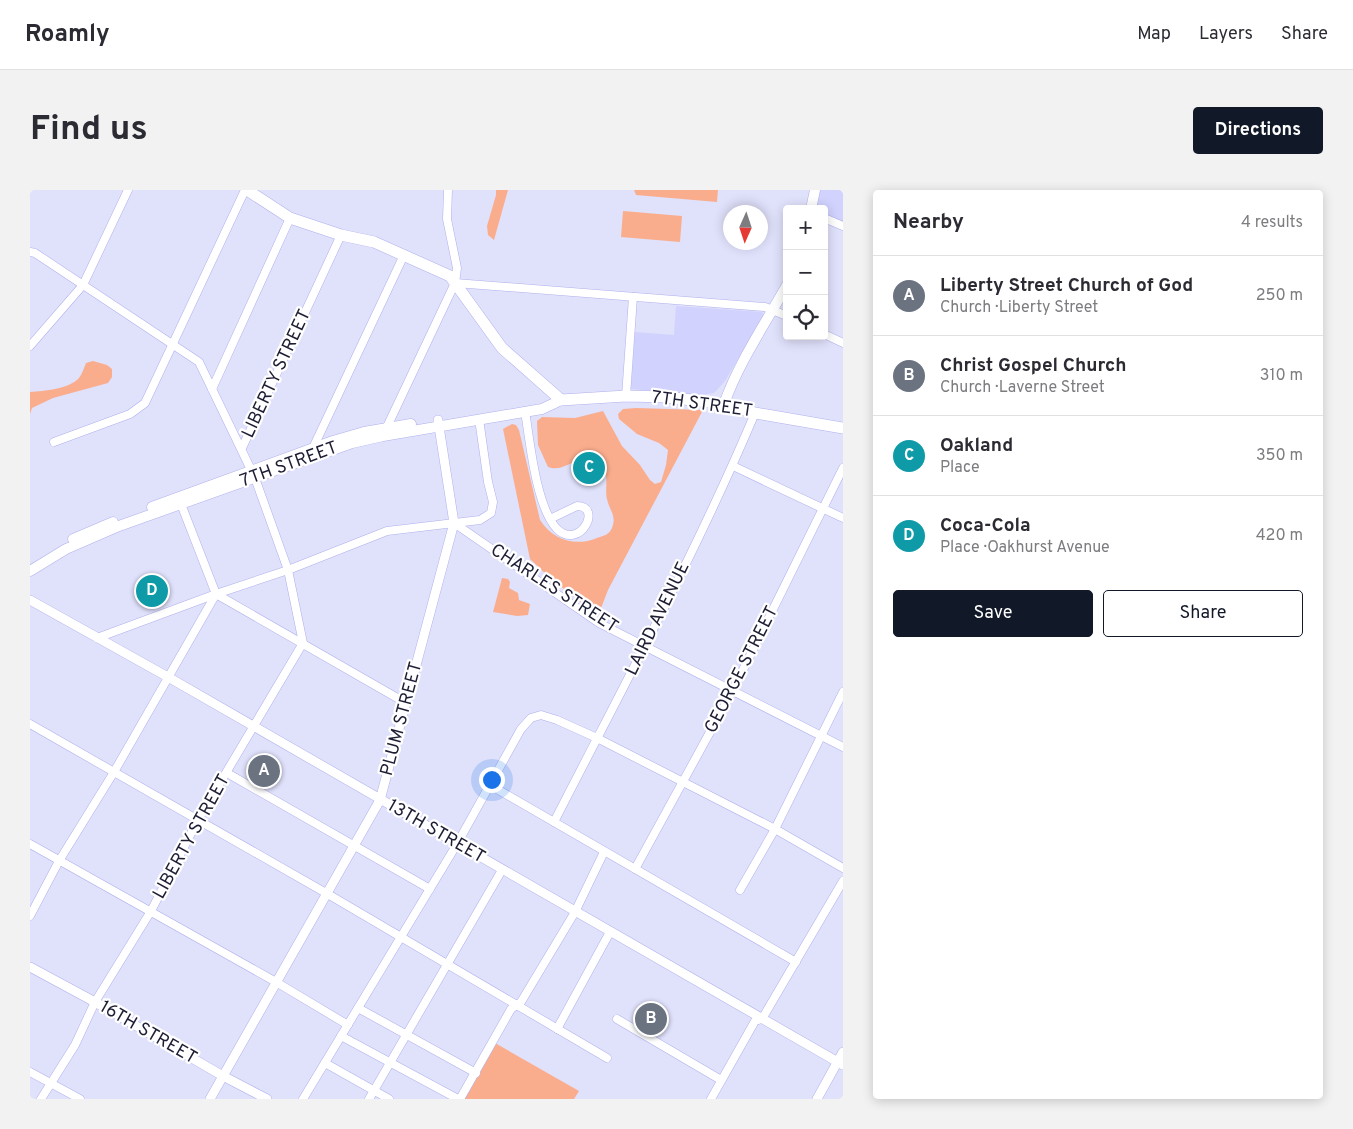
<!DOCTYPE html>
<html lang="en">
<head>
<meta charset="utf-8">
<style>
  :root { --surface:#fff; --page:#f2f2f3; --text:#2b2b33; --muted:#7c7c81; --line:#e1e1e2; --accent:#111827 }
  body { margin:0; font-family:Overpass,sans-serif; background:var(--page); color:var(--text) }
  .controls { position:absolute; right:15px; top:15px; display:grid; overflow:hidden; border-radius:5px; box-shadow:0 2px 12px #0003 }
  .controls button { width:45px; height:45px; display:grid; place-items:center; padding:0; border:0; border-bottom:1px solid var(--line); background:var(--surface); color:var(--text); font:25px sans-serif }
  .compass { position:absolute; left:693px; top:15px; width:45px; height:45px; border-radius:50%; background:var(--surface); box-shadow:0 2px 12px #0003; rotate:183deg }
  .you { position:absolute; left:461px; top:589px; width:18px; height:18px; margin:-12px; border:4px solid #fff; border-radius:50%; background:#1a73e8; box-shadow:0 0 0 8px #1a73e833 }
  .badge { display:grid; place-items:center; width:32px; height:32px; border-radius:50%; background:var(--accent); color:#fff; font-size:16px; font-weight:700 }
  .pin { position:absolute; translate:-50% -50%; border:2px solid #fff; box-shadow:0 1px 5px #0006 }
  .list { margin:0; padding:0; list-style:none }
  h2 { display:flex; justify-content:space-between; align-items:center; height:65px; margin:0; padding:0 20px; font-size:21px }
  h2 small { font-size:16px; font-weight:400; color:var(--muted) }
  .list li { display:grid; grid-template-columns:32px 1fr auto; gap:15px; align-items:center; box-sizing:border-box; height:80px; padding:0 20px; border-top:1px solid var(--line) }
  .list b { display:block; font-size:19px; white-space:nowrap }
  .list p { margin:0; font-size:16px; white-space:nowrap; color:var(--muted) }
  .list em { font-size:16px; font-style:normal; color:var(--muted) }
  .actions { display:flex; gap:10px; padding:15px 20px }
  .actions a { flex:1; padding:11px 0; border:1px solid var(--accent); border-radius:5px; text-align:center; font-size:18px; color:var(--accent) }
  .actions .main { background:var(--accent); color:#fff }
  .icon { flex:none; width:28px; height:28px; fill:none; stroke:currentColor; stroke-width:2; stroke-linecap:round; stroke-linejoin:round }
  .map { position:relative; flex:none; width:813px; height:909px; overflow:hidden; border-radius:5px }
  header { display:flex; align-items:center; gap:30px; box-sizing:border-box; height:70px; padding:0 25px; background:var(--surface); border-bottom:1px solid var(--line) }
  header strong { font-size:24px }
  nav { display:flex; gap:28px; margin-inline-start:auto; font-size:18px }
  .intro { display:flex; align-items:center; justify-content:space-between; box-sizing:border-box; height:120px; padding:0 30px }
  h1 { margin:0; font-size:35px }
  .button { padding:12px 22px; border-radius:5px; background:var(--accent); color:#fff; font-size:18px; font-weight:700 }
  main { display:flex; gap:30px; padding:0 30px }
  aside { flex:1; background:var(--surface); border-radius:5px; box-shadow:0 2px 12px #0003 }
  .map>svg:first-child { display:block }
  .built { fill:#d1d2fd }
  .green { fill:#faad8d }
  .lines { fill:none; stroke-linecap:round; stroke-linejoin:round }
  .minor-casing { stroke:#b0b0ee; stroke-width:9 }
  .tertiary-casing { stroke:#b0b0ee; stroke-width:10 }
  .secondary-casing { stroke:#b0b0ee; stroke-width:11 }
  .primary-casing { stroke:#b0b0ee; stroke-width:12 }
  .minor { stroke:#fff; stroke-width:8 }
  .tertiary { stroke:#fff; stroke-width:9 }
  .secondary { stroke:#fff; stroke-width:10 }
  .primary { stroke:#fff; stroke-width:11 }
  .labels { text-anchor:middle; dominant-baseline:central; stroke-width:4.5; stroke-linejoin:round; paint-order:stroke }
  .street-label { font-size:18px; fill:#1d1d34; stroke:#fff }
</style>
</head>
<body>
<header>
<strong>Roamly</strong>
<nav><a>Map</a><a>Layers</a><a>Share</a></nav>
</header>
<div class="intro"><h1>Find us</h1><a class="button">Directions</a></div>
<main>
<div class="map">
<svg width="813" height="909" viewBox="0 0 813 909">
  <rect width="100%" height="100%" fill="#e0e1fb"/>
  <g class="built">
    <polygon points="788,0 813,0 813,36 794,28 794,19 782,19"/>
    <polygon points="646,116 732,122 734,125 695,191 684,203 671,205 601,199 605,142 644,145"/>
  </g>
  <g class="green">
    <polygon points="466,0 478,0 464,50 458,45 457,36 466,5"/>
    <polygon points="604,0 688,0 687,12 606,5"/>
    <polygon points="593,21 652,26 650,52 591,47"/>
    <path d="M63,171L77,175L82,179V187L78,193L23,208L2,218L0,224V202C14,201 39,199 49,188C52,184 54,178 56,173Z"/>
    <path d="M606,218L673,220L578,400L568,426L519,387L500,369L473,239L482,234L486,235L489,240L510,330C523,350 545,357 567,348C573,346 579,345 582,338C587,325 579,320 577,309C574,298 581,280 569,273C547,261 535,284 518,277L508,255L507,231L512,227L545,228L573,221L592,256L610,275L620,290L625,294L631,292L636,275L638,260L629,253L607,244L589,229L588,224L593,219Z"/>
    <polygon points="472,388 478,389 480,392 479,398 488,403 489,410 500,414 498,425 487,426 463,422"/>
    <polygon points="465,853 549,901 544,909 434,909"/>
  </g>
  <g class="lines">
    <g class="minor-casing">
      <g id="minor">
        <polyline points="794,28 813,36"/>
        <polyline points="0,62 5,63 169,172 225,288 258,380 273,453 168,630 121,721 65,812 45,855 11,909"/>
        <polyline points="425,93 735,117 757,126"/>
        <polyline points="794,144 813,153"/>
        <polyline points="0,156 53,95 98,0"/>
        <polyline points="182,199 260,28"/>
        <polyline points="596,206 603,107"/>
        <path d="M495,221C500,252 506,317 527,339C550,361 573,316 547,316L520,329"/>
        <polyline points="355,241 425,93 427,78 417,29 418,0"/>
        <polyline points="24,252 100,224 115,213 215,0"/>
        <polyline points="212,258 311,45"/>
        <polyline points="283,258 374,65"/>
        <polyline points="703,276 813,328"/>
        <polyline points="151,314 186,404"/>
        <polyline points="424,333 569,433 813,557"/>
        <polyline points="186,404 376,513"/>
        <polyline points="67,448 186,404 258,380 357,341 450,330 461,323 463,312 458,292 449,229"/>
        <polyline points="0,534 296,703 577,868"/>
        <polyline points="197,583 400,699"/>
        <polyline points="460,595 766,772"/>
        <path d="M524,632C593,497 666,363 725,223"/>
        <polyline points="0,654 246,792 318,835"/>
        <polyline points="605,679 702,502 813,278"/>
        <polyline points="710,700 745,639 813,502"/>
        <polyline points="0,726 29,671 84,582 186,404"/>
        <polyline points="328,818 446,883"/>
        <polyline points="587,829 691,890"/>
        <polyline points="527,839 580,742"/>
        <polyline points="311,846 428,909"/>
        <polyline points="295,873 359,909"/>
        <polyline points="0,882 50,909"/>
        <polyline points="273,909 427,654 491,539 501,528 511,525 527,530 567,548 745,639 813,678"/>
        <polyline points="339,909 472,680"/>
        <polyline points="430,909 481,819 491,812 545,722 574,662"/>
        <polyline points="681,909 725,831 732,829 813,691"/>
      </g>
    </g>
    <g class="tertiary-casing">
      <g id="tertiary">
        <polyline points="0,410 138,487 813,875"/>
        <polyline points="0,777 65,812 193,886 237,909"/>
        <polyline points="180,909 350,610 424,333 408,230"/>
        <polyline points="787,909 813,862"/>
      </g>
    </g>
    <g class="secondary-casing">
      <g id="secondary">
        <polyline points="781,19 785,0"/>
        <path d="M694,214C709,172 735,134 757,95"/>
        <polyline points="122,317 303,251 334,242 381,234"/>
        <polyline points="43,349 83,332"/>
        <polyline points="0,381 36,359 89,336 322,253 353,246 512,219 531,210"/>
      </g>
    </g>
    <g class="primary-casing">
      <polyline id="primary" points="217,0 260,28 311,45 344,52 420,86 472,158 531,210 596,206 637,207 694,214 725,223 813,238"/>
    </g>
    <use href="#minor" class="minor"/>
    <use href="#tertiary" class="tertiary"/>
    <use href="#secondary" class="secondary"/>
    <use href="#primary" class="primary"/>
  </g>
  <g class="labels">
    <g class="street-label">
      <text transform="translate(247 184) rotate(-65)">LIBERTY STREET</text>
      <text transform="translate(672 215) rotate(8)">7TH STREET</text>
      <text transform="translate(259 275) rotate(-20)">7TH STREET</text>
      <text transform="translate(524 399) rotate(33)">CHARLES STREET</text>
      <text transform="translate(628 429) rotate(-64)">LAIRD AVENUE</text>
      <text transform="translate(712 480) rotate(-63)">GEORGE STREET</text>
      <text transform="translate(372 529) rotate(-75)">PLUM STREET</text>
      <text transform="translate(406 642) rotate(30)">13TH STREET</text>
      <text transform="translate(162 647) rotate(-61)">LIBERTY STREET</text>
      <text transform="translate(118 843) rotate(30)">16TH STREET</text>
    </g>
  </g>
</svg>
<div class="controls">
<button>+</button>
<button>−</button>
<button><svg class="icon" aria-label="locate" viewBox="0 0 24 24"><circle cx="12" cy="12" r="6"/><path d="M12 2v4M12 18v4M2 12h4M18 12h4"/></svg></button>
</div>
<svg class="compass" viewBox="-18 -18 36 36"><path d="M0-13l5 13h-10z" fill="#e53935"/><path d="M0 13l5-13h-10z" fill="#7c7c81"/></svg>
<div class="you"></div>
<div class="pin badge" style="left:234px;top:581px;background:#6b7280">A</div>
<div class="pin badge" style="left:621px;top:829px;background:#6b7280">B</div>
<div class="pin badge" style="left:559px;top:278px;background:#0f9aa8">C</div>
<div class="pin badge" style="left:122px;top:401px;background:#0f9aa8">D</div>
</div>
<aside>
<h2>Nearby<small>4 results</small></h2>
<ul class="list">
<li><span class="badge" style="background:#6b7280">A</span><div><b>Liberty Street Church of God</b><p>Church · Liberty Street</p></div><em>250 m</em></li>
<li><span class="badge" style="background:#6b7280">B</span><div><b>Christ Gospel Church</b><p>Church · Laverne Street</p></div><em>310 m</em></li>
<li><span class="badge" style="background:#0f9aa8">C</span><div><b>Oakland</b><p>Place</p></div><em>350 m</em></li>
<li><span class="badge" style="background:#0f9aa8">D</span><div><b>Coca-Cola</b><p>Place · Oakhurst Avenue</p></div><em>420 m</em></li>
</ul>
<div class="actions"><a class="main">Save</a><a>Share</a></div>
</aside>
</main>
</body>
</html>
